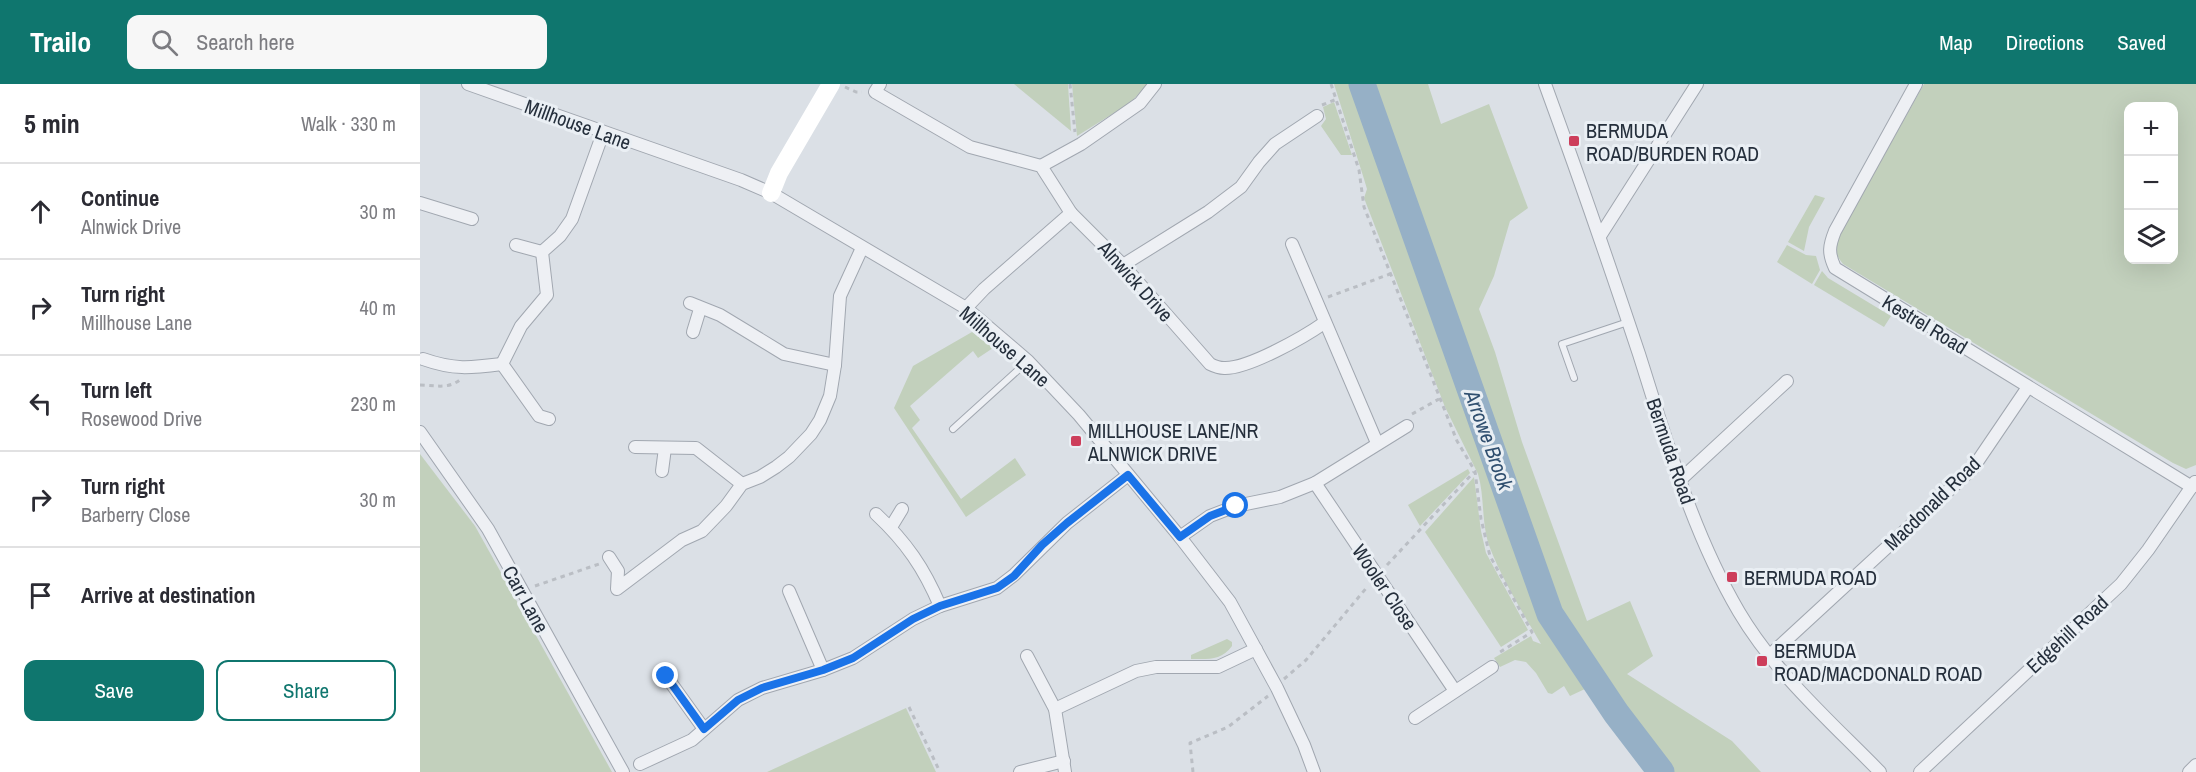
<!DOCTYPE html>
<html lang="en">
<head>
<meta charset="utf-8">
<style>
  :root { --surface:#fff; --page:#f7f7f7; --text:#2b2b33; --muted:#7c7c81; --line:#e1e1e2; --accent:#0f766e }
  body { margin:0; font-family:"Archivo Narrow",sans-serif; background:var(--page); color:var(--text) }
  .controls { position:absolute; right:18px; top:18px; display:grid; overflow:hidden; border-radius:12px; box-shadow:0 6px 24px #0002 }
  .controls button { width:54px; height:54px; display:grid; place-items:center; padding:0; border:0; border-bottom:2px solid var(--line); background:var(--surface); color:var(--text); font:30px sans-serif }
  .stop { position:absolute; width:18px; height:18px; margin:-14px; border:4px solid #1a73e8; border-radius:50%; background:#fff }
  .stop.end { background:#1a73e8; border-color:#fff; box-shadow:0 2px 6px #0008 }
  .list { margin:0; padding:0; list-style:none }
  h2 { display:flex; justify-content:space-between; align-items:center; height:78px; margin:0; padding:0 24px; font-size:26px }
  h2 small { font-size:20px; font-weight:400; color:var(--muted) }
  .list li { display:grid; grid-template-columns:39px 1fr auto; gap:18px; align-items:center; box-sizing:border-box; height:96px; padding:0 24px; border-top:2px solid var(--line) }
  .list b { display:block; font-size:22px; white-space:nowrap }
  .list p { margin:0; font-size:20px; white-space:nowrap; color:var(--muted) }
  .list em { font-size:20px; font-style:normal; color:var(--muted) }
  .actions { display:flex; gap:12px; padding:18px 24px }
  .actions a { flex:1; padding:14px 0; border:2px solid var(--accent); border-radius:12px; text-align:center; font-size:21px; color:var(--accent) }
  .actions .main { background:var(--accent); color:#fff }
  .icon { flex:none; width:33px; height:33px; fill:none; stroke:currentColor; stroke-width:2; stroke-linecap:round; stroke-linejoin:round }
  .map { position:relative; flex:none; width:1776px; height:688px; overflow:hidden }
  header { display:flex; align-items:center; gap:36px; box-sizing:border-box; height:84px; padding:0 30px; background:var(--accent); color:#fff }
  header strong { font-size:28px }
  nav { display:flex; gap:33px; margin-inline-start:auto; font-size:21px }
  .search { width:420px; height:54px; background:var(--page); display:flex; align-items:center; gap:15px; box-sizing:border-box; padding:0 21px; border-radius:12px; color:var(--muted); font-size:22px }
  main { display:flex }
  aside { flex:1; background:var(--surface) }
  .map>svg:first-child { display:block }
  .green { fill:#c2d0bc; fill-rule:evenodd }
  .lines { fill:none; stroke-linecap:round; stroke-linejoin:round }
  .river { stroke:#96b0c6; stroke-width:27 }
  .lane-casing { stroke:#a1a7b0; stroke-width:8 }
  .street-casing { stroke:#a1a7b0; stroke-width:14 }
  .path { stroke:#babec4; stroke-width:3; stroke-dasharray:4.5 4.5; stroke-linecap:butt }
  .lane { stroke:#eef0f4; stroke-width:6 }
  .street { stroke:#eef0f4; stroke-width:12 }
  .secondary { stroke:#fff; stroke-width:18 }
  .route { stroke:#1a73e8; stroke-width:8 }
  .poi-dot { fill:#cd3e5b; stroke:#eaeff4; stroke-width:2 }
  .labels { text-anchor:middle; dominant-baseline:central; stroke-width:6; stroke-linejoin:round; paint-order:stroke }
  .street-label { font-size:20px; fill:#252f3c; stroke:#eaeff4 }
  .poi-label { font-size:20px; fill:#252f3c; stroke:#eaeff4; text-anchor:start }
  .water-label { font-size:21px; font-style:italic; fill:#304f6f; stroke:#eaeff4 }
</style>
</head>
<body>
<header>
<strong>Trailo</strong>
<div class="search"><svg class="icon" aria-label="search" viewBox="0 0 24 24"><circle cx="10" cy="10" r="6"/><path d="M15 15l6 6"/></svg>Search here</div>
<nav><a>Map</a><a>Directions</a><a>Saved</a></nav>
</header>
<main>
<aside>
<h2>5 min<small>Walk · 330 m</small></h2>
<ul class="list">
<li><svg class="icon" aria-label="ahead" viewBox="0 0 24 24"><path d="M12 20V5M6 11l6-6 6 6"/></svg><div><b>Continue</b><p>Alnwick Drive</p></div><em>30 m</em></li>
<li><svg class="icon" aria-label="right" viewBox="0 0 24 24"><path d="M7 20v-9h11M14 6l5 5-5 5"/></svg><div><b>Turn right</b><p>Millhouse Lane</p></div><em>40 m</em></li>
<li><svg class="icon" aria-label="left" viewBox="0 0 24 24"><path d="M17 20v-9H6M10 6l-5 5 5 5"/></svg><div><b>Turn left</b><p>Rosewood Drive</p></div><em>230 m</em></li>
<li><svg class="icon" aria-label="right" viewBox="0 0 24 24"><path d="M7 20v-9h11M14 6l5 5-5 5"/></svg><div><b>Turn right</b><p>Barberry Close</p></div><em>30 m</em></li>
<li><svg class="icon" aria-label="arrive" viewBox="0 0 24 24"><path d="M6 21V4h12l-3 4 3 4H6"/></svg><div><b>Arrive at destination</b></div></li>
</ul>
<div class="actions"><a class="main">Save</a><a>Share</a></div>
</aside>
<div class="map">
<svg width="1776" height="688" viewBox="0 0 1776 688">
  <rect width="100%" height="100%" fill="#dbe0e6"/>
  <g class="green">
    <polygon points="594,0 648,0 651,47"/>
    <polygon points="652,0 728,0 710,19 657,52"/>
    <path d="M914,0H1008L1021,40L1069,20L1108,124L1090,137L1074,192L1059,225L1075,268L1102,358L1167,537L1210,517L1233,572L1207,590L1312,657L1341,688H1228L1209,666L1167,604L1150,612L1144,602L1132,610L1128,609L1116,589L1106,578L1095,576L1080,583L1074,574L1111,552L1113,557L1121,560C1104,531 1082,495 1070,464C1061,440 1065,414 1058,390L1025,323L944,114L947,105L944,95Z"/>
    <path d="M1504,0H1776V381L1766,385L1753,379L1423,180C1413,168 1415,161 1421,148ZM1708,22H1754V176H1708Z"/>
    <polygon points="914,18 932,71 921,71 901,42 906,35 903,23"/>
    <polygon points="1395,111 1405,114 1389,143 1384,167 1368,158"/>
    <polygon points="1367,161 1386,171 1396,172 1400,186 1392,200 1357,178"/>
    <polygon points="1402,187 1408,194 1471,232 1464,243 1394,201"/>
    <polygon points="552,248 573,264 558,274 553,267 490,322 500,336 492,344 541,415 595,374 606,391 546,433 474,324 493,282"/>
    <polygon points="0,370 55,442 192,688 0,688"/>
    <polygon points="1048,385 1050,389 1000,442 988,421"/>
    <polygon points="1054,393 1061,447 1066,469 1108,546 1081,563 1005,448"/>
    <path d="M807,555L812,558V562C801,577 788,575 771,575V571Z"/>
    <polygon points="486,624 516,688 347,688"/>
  </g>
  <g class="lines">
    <polyline class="river" points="942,0 1130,530 1196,629 1241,688"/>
    <g class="lane-casing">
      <g id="lane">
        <polyline points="1154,294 1142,260 1208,238"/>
        <polyline points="533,345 608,277"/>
      </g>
    </g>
    <g class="street-casing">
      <g id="street">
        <polyline points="48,0 321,96 351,109 546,224 608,277 659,331 760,453 810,518 857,604 884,661 894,688"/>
        <polyline points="460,0 455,8 550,63 621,82 651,129"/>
        <path d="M1125,0C1158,90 1189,180 1219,270C1247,358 1272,448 1319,528C1355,589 1411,638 1460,688"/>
        <path d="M1496,0L1415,147C1409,162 1408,169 1415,184L1772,403"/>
        <polyline points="621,82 661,60 720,19 735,0"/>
        <polyline points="0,119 52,135"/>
        <polyline points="1180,152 1277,0"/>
        <polyline points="872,160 957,359"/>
        <polyline points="96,161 122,168"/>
        <polyline points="703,181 788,128 821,103 839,78 855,60 897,32"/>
        <polyline points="270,219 300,231 364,270 415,281"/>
        <path d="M546,224L564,205L651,129L703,181L790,280C794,282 799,284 804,284C828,285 884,253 904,239"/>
        <polyline points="273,248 280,225"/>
        <path d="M3,275C34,286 50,284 82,280"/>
        <polyline points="129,335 119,332 82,280 101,242 127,211 122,168 140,152 152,135 183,49"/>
        <polyline points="0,348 68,445 203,688"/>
        <polyline points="215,363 276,364 322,400"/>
        <polyline points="242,387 245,364"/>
        <polyline points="1260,396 1367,297"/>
        <polyline points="895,399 1035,607"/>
        <path d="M456,430C486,458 504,484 520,522"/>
        <polyline points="471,443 482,425"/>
        <polyline points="760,453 790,432 816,422 860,413 895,399 987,342"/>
        <polyline points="189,473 198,487 197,505 262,456 282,447 306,422 322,400 340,393 356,383 369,373 391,350 400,336 410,312 415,281 420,212 442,164"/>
        <polyline points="369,507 403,586"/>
        <polyline points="1350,571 1553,384 1608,303"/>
        <polyline points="607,572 635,625 645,688"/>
        <polyline points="246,592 284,645"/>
        <polyline points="635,625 716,587 736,583 798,583 836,565"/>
        <polyline points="995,634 1072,583"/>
        <polyline points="220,680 272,656 318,616 342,604 403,586 433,574 493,535 520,522 577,504 594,491 647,439 708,391"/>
        <polyline points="600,688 644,677"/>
        <polyline points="1500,688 1701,500 1728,466 1775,398"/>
        <polyline points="1769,688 1776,681"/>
      </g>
    </g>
    <g class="path">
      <polyline points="650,0 655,48"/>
      <polyline points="911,0 939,86 944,123 1037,357 1055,387 1061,435 1070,472 1112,548 1077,570"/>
      <polyline points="425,3 436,8 442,8"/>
      <polyline points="902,21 917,15"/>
      <polyline points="908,213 970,190"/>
      <path d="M0,301C15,301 28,306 41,295"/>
      <polyline points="992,330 1019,315"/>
      <polyline points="967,481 1054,388"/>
      <polyline points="115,502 179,480"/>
      <polyline points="864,595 886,576 948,502"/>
      <polyline points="489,623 520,688"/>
      <polyline points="773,688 770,659 808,643 848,612"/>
    </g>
    <use href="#lane" class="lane"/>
    <use href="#street" class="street"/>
    <polyline class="secondary" points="351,109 359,89 411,0"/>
  </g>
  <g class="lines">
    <polyline class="route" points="246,592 284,645 318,616 342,604 403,586 433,574 493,535 520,522 577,504 594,492 622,461 647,439 708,391 760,453 790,432 816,422"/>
  </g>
  <g class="poi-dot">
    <rect x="1148" y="51" width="12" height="12" rx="3"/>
    <rect x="650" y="351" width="12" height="12" rx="3"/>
    <rect x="1306" y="487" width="12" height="12" rx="3"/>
    <rect x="1336" y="571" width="12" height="12" rx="3"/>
  </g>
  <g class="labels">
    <g class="street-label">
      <text transform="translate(158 40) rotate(20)">Millhouse Lane</text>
      <text transform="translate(716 197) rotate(48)">Alnwick Drive</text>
      <text transform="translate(1505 240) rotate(31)">Kestrel Road</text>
      <text transform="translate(585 262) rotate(41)">Millhouse Lane</text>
      <text transform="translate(1251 367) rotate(71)">Bermuda Road</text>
      <text transform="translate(1512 419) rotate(-44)">Macdonald Road</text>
      <text transform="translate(965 503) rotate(56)">Wooler Close</text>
      <text transform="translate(106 515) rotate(61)">Carr Lane</text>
      <text transform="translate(1647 550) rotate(-43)">Edgehill Road</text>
    </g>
    <g class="poi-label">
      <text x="1166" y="46">BERMUDA<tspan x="1166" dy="23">ROAD/BURDEN ROAD</tspan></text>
      <text x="668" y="346">MILLHOUSE LANE/NR<tspan x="668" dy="23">ALNWICK DRIVE</tspan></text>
      <text x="1324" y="493">BERMUDA ROAD</text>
      <text x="1354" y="566">BERMUDA<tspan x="1354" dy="23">ROAD/MACDONALD ROAD</tspan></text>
    </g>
    <g class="water-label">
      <text transform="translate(1069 356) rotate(70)">Arrowe Brook</text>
    </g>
  </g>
</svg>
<div class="controls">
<button>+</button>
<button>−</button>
<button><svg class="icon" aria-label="layers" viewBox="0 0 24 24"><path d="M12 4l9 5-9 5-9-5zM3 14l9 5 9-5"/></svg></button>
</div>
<div class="stop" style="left:816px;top:422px"></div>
<div class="stop end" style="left:246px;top:592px"></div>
</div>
</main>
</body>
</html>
